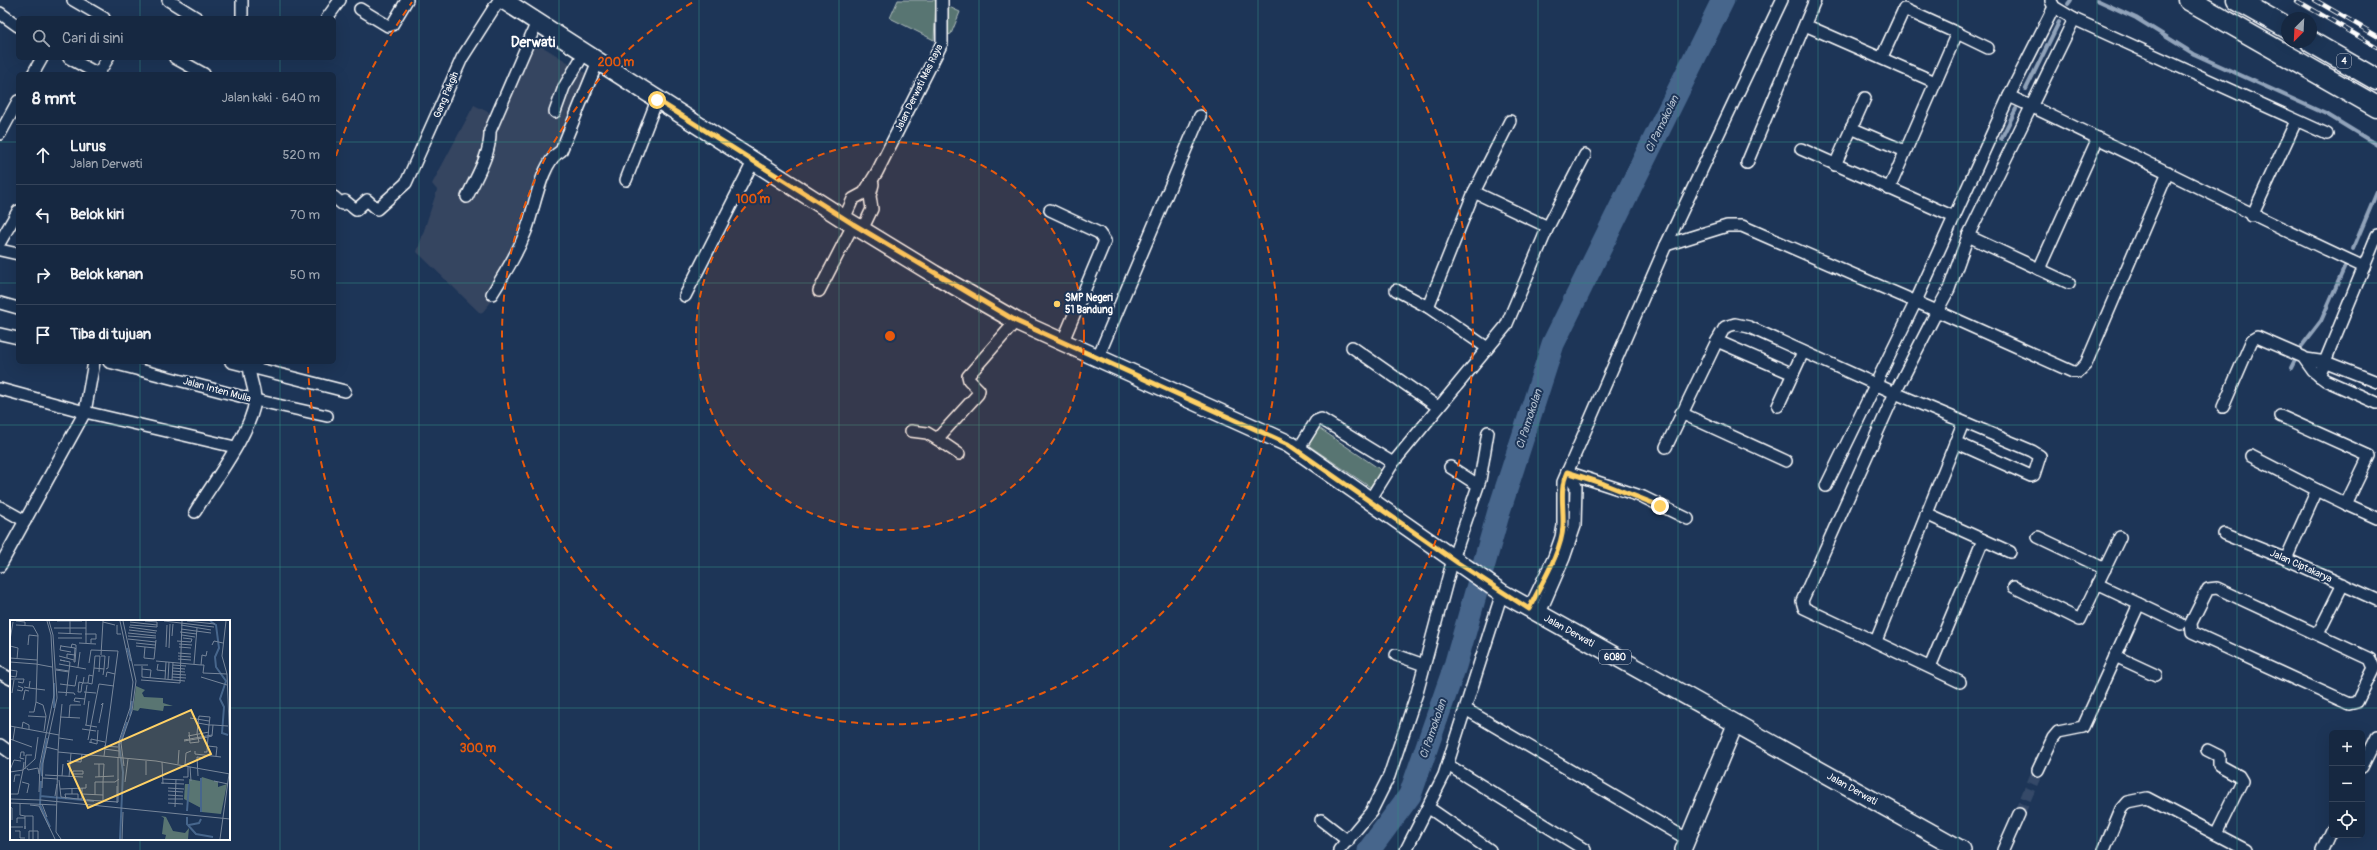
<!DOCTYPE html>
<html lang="id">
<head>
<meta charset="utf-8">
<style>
  :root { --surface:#162841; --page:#1f3048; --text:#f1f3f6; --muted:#9ea6b1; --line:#35445a }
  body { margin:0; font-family:Pangolin,sans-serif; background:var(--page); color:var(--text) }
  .controls { position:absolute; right:12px; bottom:12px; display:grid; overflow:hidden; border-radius:6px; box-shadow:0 4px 16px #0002 }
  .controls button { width:36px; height:36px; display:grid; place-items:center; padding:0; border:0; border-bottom:1px solid var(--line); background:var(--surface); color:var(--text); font:20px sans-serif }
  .compass { position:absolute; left:2281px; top:12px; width:36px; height:36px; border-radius:50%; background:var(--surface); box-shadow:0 4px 16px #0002; rotate:204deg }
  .stop { position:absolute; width:12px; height:12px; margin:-9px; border:3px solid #ffd166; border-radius:50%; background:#fff }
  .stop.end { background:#ffd166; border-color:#fff; box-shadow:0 1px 4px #0008 }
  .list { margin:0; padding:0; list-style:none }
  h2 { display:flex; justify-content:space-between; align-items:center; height:52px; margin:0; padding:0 16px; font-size:17px }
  h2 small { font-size:13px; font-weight:400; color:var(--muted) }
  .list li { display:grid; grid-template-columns:26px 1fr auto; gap:12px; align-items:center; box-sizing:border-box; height:60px; padding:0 16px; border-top:1px solid var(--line) }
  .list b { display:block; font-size:15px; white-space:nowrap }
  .list p { margin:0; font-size:13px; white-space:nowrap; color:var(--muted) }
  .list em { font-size:13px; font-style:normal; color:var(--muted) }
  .icon { flex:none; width:22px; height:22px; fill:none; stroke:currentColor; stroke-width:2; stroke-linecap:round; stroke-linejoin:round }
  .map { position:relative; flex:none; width:2377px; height:850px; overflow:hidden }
  .search { position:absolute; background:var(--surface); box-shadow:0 4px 16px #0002; left:16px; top:16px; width:320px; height:44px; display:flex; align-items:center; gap:10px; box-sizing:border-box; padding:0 14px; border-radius:6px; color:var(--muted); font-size:15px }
  .panel { position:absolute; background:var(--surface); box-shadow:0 4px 16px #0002; left:16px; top:72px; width:320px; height:292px; border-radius:6px }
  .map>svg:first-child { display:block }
  .built { fill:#344460 }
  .green { fill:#597572; stroke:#acbab8 }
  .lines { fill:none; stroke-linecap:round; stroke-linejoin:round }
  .stream { stroke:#91a3ba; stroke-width:4 }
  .river { stroke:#47668c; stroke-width:23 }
  .street-tunnel { stroke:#344968; stroke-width:11; stroke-dasharray:11 5.5; stroke-linecap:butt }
  .street-casing { stroke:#fff; stroke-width:14 }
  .secondary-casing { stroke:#fff; stroke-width:18 }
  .primary-casing { stroke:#fff; stroke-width:20 }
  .highway-casing { stroke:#fff; stroke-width:23 }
  .street { stroke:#1d3557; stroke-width:11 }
  .secondary { stroke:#1d3557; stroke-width:15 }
  .primary { stroke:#1d3557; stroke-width:17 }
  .highway { stroke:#1d3557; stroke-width:20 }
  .rail-casing { stroke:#fff; stroke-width:4.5 }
  .rail { stroke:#1d3557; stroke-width:3; stroke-dasharray:9; stroke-linecap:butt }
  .route { stroke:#ffd166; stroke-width:5 }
  .grid { fill:none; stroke:#338b84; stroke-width:1; stroke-opacity:0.55 }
  .ring { fill:none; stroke:#e8590c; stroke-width:2; stroke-dasharray:7 5 }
  .poi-dot { fill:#ffd166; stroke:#1d3557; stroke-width:1.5 }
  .labels { text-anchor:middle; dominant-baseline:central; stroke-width:4; stroke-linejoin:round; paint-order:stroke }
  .shield { fill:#1d3557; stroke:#bbc2cd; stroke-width:1 }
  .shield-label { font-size:9px; font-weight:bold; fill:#fff }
  .street-label { font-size:10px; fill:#fff; stroke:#1d3557 }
  .poi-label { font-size:10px; font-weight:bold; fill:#fff; stroke:#1d3557; text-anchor:start }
  .water-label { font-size:11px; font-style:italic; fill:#b5c2d1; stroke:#1d3557 }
  .district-label { font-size:14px; font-weight:bold; fill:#fff; stroke:#1d3557 }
  .inset-river { fill:none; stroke:#47668c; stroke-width:2 }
  .inset-road { fill:none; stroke:#77869a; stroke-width:1 }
  .view { fill:#ffd166; fill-opacity:0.15; stroke:#ffd166; stroke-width:2 }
  .inset-edge { fill:none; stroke:#fff; stroke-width:2 }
  .centre { fill:#e8590c; stroke:#1d3557; stroke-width:2 }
  .ring-label { font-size:12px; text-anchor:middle; font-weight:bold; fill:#e8590c; stroke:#1d3557; stroke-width:4; stroke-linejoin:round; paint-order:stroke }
</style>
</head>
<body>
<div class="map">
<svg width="2377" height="850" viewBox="0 0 2377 850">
  <rect width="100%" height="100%" fill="#1d3557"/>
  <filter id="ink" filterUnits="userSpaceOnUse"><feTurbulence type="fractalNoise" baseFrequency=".025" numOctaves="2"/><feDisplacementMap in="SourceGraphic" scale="8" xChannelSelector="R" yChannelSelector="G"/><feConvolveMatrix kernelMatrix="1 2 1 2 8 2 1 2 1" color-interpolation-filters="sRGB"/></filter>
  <g filter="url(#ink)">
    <polygon class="built" points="530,39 592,77 540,205 502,289 481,314 417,252 437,190 432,184 474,105 496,116"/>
    <g class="green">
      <polygon points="898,0 936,0 934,40 890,18"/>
      <polygon points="947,6 960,12 951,34 948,35"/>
      <polygon points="1319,428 1381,470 1370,487 1308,445"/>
    </g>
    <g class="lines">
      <g class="stream">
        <polyline points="2097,0 2136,18 2194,54 2328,115 2377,145"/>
        <polyline points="2068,4 2071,0"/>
        <polyline points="2026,89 2059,22"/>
        <polyline points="2001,139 2016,109"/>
        <polyline points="2353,249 2377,192"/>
        <polyline points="2301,347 2321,321 2346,264"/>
        <polyline points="2291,368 2295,360"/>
      </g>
      <polyline class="river" points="1369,850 1410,795 1455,666 1499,511 1553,344 1723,0"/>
      <polyline class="street-tunnel" points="2019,814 2038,770"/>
      <g class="street-casing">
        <g id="street">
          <polyline points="73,0 104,18"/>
          <polyline points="168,0 197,18"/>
          <polyline points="2051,1 2054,7 2074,19 2327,134"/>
          <polyline points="360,9 388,26 392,25 407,0"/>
          <polyline points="0,13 18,26"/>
          <polyline points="242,18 242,0"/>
          <polyline points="327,18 340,0"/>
          <polyline points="1805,25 1935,82"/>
          <polyline points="1882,57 1904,9 1957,33"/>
          <polyline points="69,58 98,74"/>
          <polyline points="175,58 204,74"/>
          <polyline points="33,74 42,58"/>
          <polyline points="98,74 108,58"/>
          <path d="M2009,96C2128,151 2244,212 2364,267"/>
          <polyline points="555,112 564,87 585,52"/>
          <polyline points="1851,128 1905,151"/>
          <polyline points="0,134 18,101"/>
          <polyline points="1801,149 1954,217"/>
          <polyline points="1747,163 1815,0"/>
          <polyline points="1835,165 1865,98"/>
          <polyline points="626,180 657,100"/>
          <polyline points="1889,189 1957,33 1988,48"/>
          <polyline points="1474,192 1510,121"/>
          <polyline points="334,197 342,204 345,201 356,210 367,200 377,209 406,183 462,58 499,0"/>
          <path d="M467,197C476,177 491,154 490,131L537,22"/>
          <polyline points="1050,210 1099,233 1105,241 1063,341"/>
          <polyline points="2252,216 2296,121"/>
          <polyline points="844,219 853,199 864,193 877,172 942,43 942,0"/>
          <polyline points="862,230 872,209 870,196 873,184"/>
          <polyline points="1968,236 2069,283"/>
          <polyline points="0,242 18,211"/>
          <polyline points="1666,245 1727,226 1742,226 1937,311 1949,289 1968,236 2074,19"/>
          <polyline points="0,250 18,254"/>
          <polyline points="2039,269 2098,138"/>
          <polyline points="1396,290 1428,307 1486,347"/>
          <polyline points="819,291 853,225"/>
          <path d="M492,294C505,273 517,254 526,231C534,211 541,161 561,151L598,61"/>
          <polyline points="685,296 754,160"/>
          <polyline points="0,303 18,308"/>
          <polyline points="1428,307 1474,192 1548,227"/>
          <polyline points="0,334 18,338"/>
          <polyline points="1717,341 1725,327 1735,324 1749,327 1895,393 2032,451 2040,456 2034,475 2031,476 1955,442"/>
          <polyline points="1352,347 1438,407"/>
          <polyline points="1098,357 1200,116"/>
          <polyline points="2306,359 2326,362 2377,382"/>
          <polyline points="109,362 255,400 327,416"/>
          <polyline points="231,362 345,391"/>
          <polyline points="2319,376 2377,235"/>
          <polyline points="0,389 85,412 235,447"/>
          <polyline points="1778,406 1803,352"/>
          <polyline points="2223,407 2252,340 2257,337 2303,357 2313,371 2325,380 2377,403"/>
          <polyline points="1681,413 1786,461"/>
          <polyline points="2280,416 2369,456 2346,504 2317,490"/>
          <polyline points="911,431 927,433 937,439 978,394 979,390 969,380 968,376 1016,321"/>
          <polyline points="937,439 959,454"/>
          <polyline points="1666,447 1717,341 1793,374"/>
          <polyline points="1298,450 1316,421 1321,419 1393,463"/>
          <polyline points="2251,456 2317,490 2286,559"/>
          <polyline points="1450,467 1478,485"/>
          <polyline points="1567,472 1643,497 1688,519"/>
          <polyline points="1826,486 1916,301 2009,96 2054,7"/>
          <polyline points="1370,500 1393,463 1506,326 1548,227 1585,155"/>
          <polyline points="2346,504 2377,518"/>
          <polyline points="0,507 25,521"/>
          <path d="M195,512C213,482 250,435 255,401C256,389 247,375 250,362"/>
          <polyline points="1926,514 2010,552"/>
          <polyline points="2224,534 2286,559 2377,600"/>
          <polyline points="2038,537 2105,569"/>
          <polyline points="0,566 85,412 94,362"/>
          <polyline points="2097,584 2181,624"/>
          <polyline points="2014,587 2080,620 2120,537"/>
          <polygon points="2217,588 2370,659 2374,668 2357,702 2349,704 2192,632 2191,623 2208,589"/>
          <polyline points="1529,609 1554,557 1561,537 1563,526 1563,482 1666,245 1782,0"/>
          <polyline points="1539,615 1564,558 1575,526 1576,486 1567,472"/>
          <polyline points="2318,634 2343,584"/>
          <polyline points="1876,641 1963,423"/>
          <polyline points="1396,655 1424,665"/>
          <polyline points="2115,656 2156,675"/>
          <polyline points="1930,667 1983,540"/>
          <polyline points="0,673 11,679"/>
          <polyline points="1960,682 1804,608 1802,601 1895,393 1937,311 2073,372 2078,372 2086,364 2168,172"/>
          <polyline points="1467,710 1687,839"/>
          <polyline points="0,745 11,753"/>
          <polyline points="2207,750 2219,756 2219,765 2239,776 2242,781 2216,834"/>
          <polyline points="1448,765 1585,850"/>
          <polyline points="2362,767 2377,737"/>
          <polyline points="2038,770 2053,738 2058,732 2083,727 2139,604"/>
          <polyline points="1429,808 1490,850"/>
          <polyline points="1321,820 1348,841"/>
          <polyline points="1339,850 1371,812 1389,776 1417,693 1453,559 1480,480 1488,432"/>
          <polyline points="1406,850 1444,775 1502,593"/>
          <polyline points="2003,850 2019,814"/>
          <polyline points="2104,850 2121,809 2127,802 2147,798 2246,850"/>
          <polyline points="2322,850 2332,828"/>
        </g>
      </g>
      <g class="secondary-casing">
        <polyline id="secondary" points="1683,850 1735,725"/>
      </g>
      <g class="primary-casing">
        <polyline id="primary" points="503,0 844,219 934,274 1016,321 1289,444 1502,593 1962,850"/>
      </g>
      <g class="highway-casing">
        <g id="highway">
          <polyline points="2189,0 2377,107"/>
          <polyline points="2237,0 2287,28"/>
          <polyline points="2311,42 2377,80"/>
        </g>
      </g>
      <use href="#street" class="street"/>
      <use href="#secondary" class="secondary"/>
      <use href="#primary" class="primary"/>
      <use href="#highway" class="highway"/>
      <g class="rail-casing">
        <g id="rail">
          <polyline points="2296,0 2377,47"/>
          <polyline points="2315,0 2377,36"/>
        </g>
      </g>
      <use href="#rail" class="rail"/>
    </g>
  </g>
  <g class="lines" filter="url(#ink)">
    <path class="route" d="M657,100L853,224L1016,321L1288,444L1458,563L1529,609C1540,586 1562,552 1563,526C1564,507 1559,490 1567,472L1604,484L1660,506"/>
  </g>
  <path class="grid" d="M140,0V18M280,0V18M419,0V850M559,0V850M699,0V850M839,0V850M979,0V850M1119,0V850M1258,0V850M1398,0V850M1538,0V850M1678,0V850M1818,0V850M1958,0V850M2097,0V850M2237,0V850M140,58V74M280,58V74M0,142H18M334,142H2377M0,283H18M334,283H2377M140,362V621M280,362V850M0,425H2377M0,567H2377M0,708H11M229,708H2377M140,839V850"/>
  <circle cx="890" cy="336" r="194" fill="#e8590c" fill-opacity=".12"/>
  <g class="ring">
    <circle cx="890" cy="336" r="194"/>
    <path d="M1087 2A388 388 0 1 1 693 2"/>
    <path d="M612 848A583 583 0 0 1 308 367M336 156A583 583 0 0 1 412 2M1368 2A583 583 0 0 1 1168 848"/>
  </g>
  <circle class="poi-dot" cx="1057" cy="304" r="4"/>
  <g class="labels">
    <g class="shield">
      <rect x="2337" y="54" width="14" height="14" rx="3"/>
      <rect x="1599" y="650" width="32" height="14" rx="3"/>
    </g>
    <g class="shield-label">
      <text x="2344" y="61">4</text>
      <text x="1615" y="657">6080</text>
    </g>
    <g class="street-label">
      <text transform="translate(919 88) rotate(-64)">Jalan Derwati Mas Raya</text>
      <text transform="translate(446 95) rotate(-67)">Gang Pakgih</text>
      <text transform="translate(217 390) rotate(15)">Jalan Inten Mulia</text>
      <text transform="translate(2301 566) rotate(24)">Jalan Ciptakarya</text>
      <text transform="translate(1569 631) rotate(29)">Jalan Derwati</text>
      <text transform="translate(1852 789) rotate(29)">Jalan Derwati</text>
    </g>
    <g class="poi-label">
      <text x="1065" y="298">SMP Negeri<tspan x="1065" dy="12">51 Bandung</tspan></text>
    </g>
    <g class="water-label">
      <text transform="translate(1662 124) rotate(-64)">Ci Pamokolan</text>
      <text transform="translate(1529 419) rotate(-72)">Ci Pamokolan</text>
      <text transform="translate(1433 729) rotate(-71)">Ci Pamokolan</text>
    </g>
    <g class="district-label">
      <text x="533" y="42">Derwati</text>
    </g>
  </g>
  <g transform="translate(10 620)">
    <rect width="220" height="220" fill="#1d3557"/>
    <path d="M126,66L135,70L132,73L134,77L153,78V83L163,86H154L153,91L130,88L128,91L123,90ZM192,157L208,162V167L217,164L211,194L192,192L191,188L174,179L175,164H179V159L190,161ZM151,196L156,197L163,211L175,213L179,208L178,219H155L156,215L152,214L154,198Z" fill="#597572"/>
    <path class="inset-river" d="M200,1L206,5L209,28L205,37L206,47L216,61L210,79L214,87L212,113L218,115M117,28L121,41M44,88V63M120,96L122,81M32,156L31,149L37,118M191,158V192M31,161L30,185L40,207M30,176L84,181M177,191L179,164M177,197V204L186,214L203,217M179,205L189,203L191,199M110,219L113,152L109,125L117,102"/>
    <path class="inset-road" d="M6,1L15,2V5M47,1H72M113,1L126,61L122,91L111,123L114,146M154,1L204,7M177,1L205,4M216,1L212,36L217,54L220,129M93,2L105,5M120,2L147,5M6,5L23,6L28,15L26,82L33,85L36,96L34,111M107,5V14H111M120,5L147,7V2L135,1M171,5L201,10M119,7L147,11M44,8H76M171,9L201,13M119,10L146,13M170,12L187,14M48,13L72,14M118,13L146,16M60,14V1M75,14H86V19H81V23M172,15L185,17M118,16L146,18M162,16L163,4M48,18H72M118,19L146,22M0,20L3,2M167,21L181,22L182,19L173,18M69,23L86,24M76,23V1M126,23L145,25M169,24L182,25M18,25L19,15L28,16M51,25L50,30L61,32M202,25L204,21L213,23M0,26L8,28L7,39M51,26L65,28M126,26L145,28M135,27L134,38L144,39L146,20M156,27L157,5M169,27L181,28M61,28L62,24L66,25V29M65,28L66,29L65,42H64ZM159,28L160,4M168,33L181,34M91,35L93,1M49,36L64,40M91,36H95L94,49M168,36L181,37M0,38L27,40M57,38V34L65,35M168,39L181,40M55,41L50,40L60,42L56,76M146,41L191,45H194L193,53L217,54M0,42L26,44M79,43L81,30L108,31L94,136M26,44L42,47M49,44L76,49M148,44L147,50L156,51M184,44L187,8M124,45H138M163,45L176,46M191,45L192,35L196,36L197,31M132,46V57L175,61M68,47L70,32M84,48L85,36H90M163,48L175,49M46,49L59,51M96,49L98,48L99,36M132,49L141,50L140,58M0,50L7,51L6,57L0,56M46,50L59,52M163,51L175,52M89,52L90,36M162,54L176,55M74,57L73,63L72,64L71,72H68L69,62L73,63H78L82,64L84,48L94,49L93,55M96,57L97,52L105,54M162,57L176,58M191,57L217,65M0,59H14L13,63L8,62M155,59L156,42M158,59L159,42M131,60L170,63L172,1M162,60L163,42M78,63L79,55L83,56M50,64L65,66L67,55M89,64L104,66M14,67L19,68L20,61M19,68L35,70M7,70L12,71L13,68L8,66M48,72L64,73L65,75M74,72L86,73M2,73L4,60M13,80L15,70L19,71M70,82L64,81L65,78L75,79M74,85L77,65M19,92H24L26,82M18,96L36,97M50,97L70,98M59,98L60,85H71M180,98L199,101M89,103L93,83L91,85M75,105L87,107M76,105L79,81M203,105L218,106M0,106L49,115L48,132L146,141L220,154M12,108L13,102L19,105V109M72,109L86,111M179,112L180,123L189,122L187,114L188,103L189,96L200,97L199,105H203L202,116L198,117L199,105L188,103M49,115L52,84M178,116L199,112M49,118L63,120M0,119L22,127M3,120L5,107M78,120L89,64M174,120L202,115M174,121L198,117L197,132H194M79,122L87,124L88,110M81,123V119L95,122M94,126L108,127M198,126L207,127L206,136M36,127L48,130M94,129L109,131M185,131V134L211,137M48,132L46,212L51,219M109,137V121L120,88L123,62L110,1M14,139L10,138L11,132H14V136M57,141L71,142L72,134M136,141V155M152,142L153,164M84,144H94L93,162H85V175M89,144V157M168,144L169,130M175,145L176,133L181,131M180,147L181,161M17,148L18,150L28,148L29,154M15,149L16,135H22M0,150L4,140L11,141M73,151V154H63V151ZM0,152L13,150L14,142M35,155L73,157M52,156L53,144M188,156L187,137L193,138M59,157L61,133M85,157L104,156M173,157H178V147M33,158L48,159M153,159L174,160M49,160L51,177L68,179M204,161L218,164M4,162L5,155H10M12,162L19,164L17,173M115,162L118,139M151,163L174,164M107,166V183M32,168L33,143L47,78L43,15L39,1M62,168V174H68V179H72V168M158,168L174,169M50,169L76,168V164M158,171L173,172M29,172L30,144L44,75L41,15L37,1M0,174H8L13,150L25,139L28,117M72,174L93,175M158,175L173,176M45,176L47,164M0,179L31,180L220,199M56,179L55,174H62M158,179H173M77,180L108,182V137M93,180V162H105L109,159M0,183L47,185M10,183V195L15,196V209V206M158,183L173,184M32,184L37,197M20,185L29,186L45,219M0,187L2,188V200M165,187L166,159M15,196H23V219M7,203V198H15M0,207H13M5,211H10V218H15M19,219V211H28V219M112,219L113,192M210,219L219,154"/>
    <path class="view" d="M181,90L201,134L78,188L58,144Z"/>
    <rect width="220" height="220" class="inset-edge"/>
  </g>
  <circle cx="890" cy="336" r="6" class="centre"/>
  <g class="ring-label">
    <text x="616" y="66">200 m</text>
    <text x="753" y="203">100 m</text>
    <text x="478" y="752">300 m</text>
  </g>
</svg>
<div class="controls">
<button>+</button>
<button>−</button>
<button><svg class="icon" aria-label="locate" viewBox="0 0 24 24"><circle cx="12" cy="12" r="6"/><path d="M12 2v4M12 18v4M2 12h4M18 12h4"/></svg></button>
</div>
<svg class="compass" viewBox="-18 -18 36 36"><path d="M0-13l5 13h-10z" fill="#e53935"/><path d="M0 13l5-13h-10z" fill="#9ea6b1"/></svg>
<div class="stop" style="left:657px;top:100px"></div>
<div class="stop end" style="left:1660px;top:506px"></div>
<div class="search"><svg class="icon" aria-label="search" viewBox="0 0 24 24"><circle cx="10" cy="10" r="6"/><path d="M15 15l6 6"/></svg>Cari di sini</div>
<section class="panel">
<h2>8 mnt<small>Jalan kaki · 640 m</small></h2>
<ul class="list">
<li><svg class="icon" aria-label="ahead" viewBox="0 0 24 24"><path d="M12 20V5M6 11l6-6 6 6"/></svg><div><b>Lurus</b><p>Jalan Derwati</p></div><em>520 m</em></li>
<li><svg class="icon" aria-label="left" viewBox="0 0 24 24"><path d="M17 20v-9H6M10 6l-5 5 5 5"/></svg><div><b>Belok kiri</b></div><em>70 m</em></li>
<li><svg class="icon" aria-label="right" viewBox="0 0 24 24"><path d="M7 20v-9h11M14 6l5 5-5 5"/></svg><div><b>Belok kanan</b></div><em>50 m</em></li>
<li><svg class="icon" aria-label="arrive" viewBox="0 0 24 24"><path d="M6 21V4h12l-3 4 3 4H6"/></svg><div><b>Tiba di tujuan</b></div></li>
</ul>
</section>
</div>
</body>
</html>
